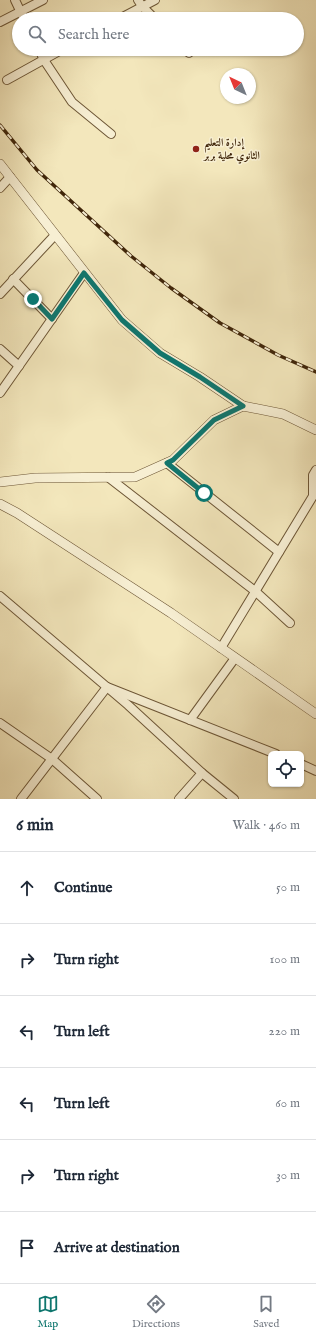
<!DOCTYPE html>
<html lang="en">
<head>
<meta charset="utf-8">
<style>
  :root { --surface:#fff; --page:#f6f6f7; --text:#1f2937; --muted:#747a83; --line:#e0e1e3; --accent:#0f766e }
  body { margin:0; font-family:"IM FELL English",Amiri,serif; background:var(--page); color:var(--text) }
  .controls { position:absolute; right:12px; bottom:12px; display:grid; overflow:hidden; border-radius:6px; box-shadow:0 1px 3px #0004 }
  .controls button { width:36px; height:36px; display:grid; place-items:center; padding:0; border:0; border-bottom:1px solid var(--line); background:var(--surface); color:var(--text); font:20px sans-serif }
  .compass { position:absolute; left:220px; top:68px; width:36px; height:36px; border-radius:50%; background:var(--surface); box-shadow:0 1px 3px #0004; rotate:317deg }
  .stop { position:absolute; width:12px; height:12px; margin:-9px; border:3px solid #0f766e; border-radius:50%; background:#fff }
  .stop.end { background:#0f766e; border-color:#fff; box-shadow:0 1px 4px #0008 }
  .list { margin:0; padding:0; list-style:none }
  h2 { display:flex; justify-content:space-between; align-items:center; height:52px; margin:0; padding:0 16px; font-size:17px }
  h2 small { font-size:13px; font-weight:400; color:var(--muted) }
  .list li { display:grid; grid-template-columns:26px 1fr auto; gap:12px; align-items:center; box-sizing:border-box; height:72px; padding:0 16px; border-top:1px solid var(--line) }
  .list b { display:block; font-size:15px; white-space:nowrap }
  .list em { font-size:13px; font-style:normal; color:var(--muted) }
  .icon { flex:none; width:22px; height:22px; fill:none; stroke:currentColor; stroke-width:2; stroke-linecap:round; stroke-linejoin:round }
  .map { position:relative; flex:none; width:316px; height:799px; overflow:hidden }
  .search { position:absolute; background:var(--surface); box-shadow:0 1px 3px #0004; left:12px; right:12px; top:12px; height:44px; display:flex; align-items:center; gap:10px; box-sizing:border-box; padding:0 14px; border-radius:22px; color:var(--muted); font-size:15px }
  .sheet { height:484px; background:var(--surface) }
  nav { display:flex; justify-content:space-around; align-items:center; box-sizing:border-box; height:56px; border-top:1px solid var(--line); background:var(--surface); font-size:11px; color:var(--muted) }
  nav a { display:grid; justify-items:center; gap:2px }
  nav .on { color:var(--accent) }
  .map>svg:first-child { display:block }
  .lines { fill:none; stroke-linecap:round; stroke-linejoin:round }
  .minor-casing { stroke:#6d5636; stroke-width:10 }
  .tertiary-casing { stroke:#6d5636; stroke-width:10 }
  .minor { stroke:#f7efd3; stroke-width:8 }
  .tertiary { stroke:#f7efd3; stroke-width:9 }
  .rail-casing { stroke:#40260a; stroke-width:3.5 }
  .rail { stroke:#f7efd3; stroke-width:2; stroke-dasharray:6; stroke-linecap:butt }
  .route { stroke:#0f766e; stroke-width:5 }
  .poi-dot { fill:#8f2418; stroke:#f7efd3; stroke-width:1.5 }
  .labels { text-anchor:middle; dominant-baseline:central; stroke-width:3; stroke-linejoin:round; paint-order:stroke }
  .poi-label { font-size:11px; font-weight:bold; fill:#40260a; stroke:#f7efd3; text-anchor:start }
</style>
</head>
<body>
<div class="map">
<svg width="316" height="799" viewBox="0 0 316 799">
  <rect width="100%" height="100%" fill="#f3e7bc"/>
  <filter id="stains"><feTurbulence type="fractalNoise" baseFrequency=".005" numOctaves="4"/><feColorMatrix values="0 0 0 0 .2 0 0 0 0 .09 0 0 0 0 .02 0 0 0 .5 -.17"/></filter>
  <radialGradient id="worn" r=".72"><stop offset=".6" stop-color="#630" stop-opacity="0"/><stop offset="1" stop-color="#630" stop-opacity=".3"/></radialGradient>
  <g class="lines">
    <g class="minor-casing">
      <g id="minor">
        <polyline points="15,0 24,19"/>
        <polyline points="138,0 142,6 155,19"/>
        <polyline points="119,19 155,0"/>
        <polyline points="0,22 43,0"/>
        <polyline points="39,49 44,60 72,102 111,134"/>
        <polyline points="185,49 189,53"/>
        <polyline points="7,80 63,49"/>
        <polyline points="0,188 10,177"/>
        <polyline points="13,279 52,319"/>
        <polyline points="0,294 55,235"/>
        <polyline points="0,349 19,366"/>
        <polyline points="0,393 84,273"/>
        <polyline points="167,463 279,552"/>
        <polyline points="108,477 255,591 290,623"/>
        <polyline points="0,596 128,705 202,773 234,799"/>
        <polyline points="221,648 313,496 313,475 316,470"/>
        <polyline points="190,720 235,658"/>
        <polyline points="0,723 52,759 97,799"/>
        <polyline points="301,764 316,771"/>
        <polyline points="21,799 107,687 276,754"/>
        <polyline points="179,799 202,773"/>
      </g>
    </g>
    <g class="tertiary-casing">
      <g id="tertiary">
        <polyline points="0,164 122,320 160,353 200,377 243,406"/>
        <polyline points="0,482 35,478 135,477 173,460 214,420 243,406 283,414 316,430"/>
        <polyline points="0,504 17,513 171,613 316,714"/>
      </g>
    </g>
    <use href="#minor" class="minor"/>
    <use href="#tertiary" class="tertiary"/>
    <g class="rail-casing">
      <polyline id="rail" points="0,125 37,170 131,256 171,288 220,323 278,355 316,372"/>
    </g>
    <use href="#rail" class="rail"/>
  </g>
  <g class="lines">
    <polyline class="route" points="33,299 52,319 84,273 122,320 160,353 200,377 243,406 214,420 173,460 167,463 204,493"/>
  </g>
  <circle class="poi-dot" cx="196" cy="149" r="4"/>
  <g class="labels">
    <g class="poi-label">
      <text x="204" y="143">إدارة التعليم<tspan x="204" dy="13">الثانوي محلية بربر</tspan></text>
    </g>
  </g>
  <rect width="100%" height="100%" filter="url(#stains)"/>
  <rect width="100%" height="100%" fill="url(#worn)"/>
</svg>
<div class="controls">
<button><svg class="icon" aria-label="locate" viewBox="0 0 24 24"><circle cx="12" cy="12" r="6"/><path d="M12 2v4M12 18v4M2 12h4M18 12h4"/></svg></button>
</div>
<svg class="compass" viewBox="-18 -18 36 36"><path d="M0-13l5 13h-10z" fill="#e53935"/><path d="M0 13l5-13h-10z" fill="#747a83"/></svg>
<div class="stop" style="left:204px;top:493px"></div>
<div class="stop end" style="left:33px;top:299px"></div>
<div class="search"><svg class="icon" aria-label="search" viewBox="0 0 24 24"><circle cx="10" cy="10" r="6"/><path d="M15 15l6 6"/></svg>Search here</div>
</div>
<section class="sheet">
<h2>6 min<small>Walk · 460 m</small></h2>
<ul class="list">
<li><svg class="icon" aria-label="ahead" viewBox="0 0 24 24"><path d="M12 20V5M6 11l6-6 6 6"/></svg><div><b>Continue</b></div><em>50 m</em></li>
<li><svg class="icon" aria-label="right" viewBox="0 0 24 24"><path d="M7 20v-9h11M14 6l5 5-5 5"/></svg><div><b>Turn right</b></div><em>100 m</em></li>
<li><svg class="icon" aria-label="left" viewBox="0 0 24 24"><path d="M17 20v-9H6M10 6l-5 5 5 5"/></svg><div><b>Turn left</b></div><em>220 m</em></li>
<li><svg class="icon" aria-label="left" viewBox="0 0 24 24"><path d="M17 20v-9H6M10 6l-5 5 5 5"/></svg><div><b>Turn left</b></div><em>60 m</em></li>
<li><svg class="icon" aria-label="right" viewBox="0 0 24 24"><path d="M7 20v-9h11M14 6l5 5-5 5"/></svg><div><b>Turn right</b></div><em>30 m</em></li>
<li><svg class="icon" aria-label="arrive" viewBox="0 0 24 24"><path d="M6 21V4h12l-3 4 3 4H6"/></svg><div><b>Arrive at destination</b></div></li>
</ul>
</section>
<nav>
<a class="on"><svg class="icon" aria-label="map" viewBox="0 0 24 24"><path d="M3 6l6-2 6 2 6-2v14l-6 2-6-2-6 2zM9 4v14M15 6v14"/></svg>Map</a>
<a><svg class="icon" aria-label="directions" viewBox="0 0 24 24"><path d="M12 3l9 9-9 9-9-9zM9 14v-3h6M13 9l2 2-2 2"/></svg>Directions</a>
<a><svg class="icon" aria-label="saved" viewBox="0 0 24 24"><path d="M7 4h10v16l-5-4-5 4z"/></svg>Saved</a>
</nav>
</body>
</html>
